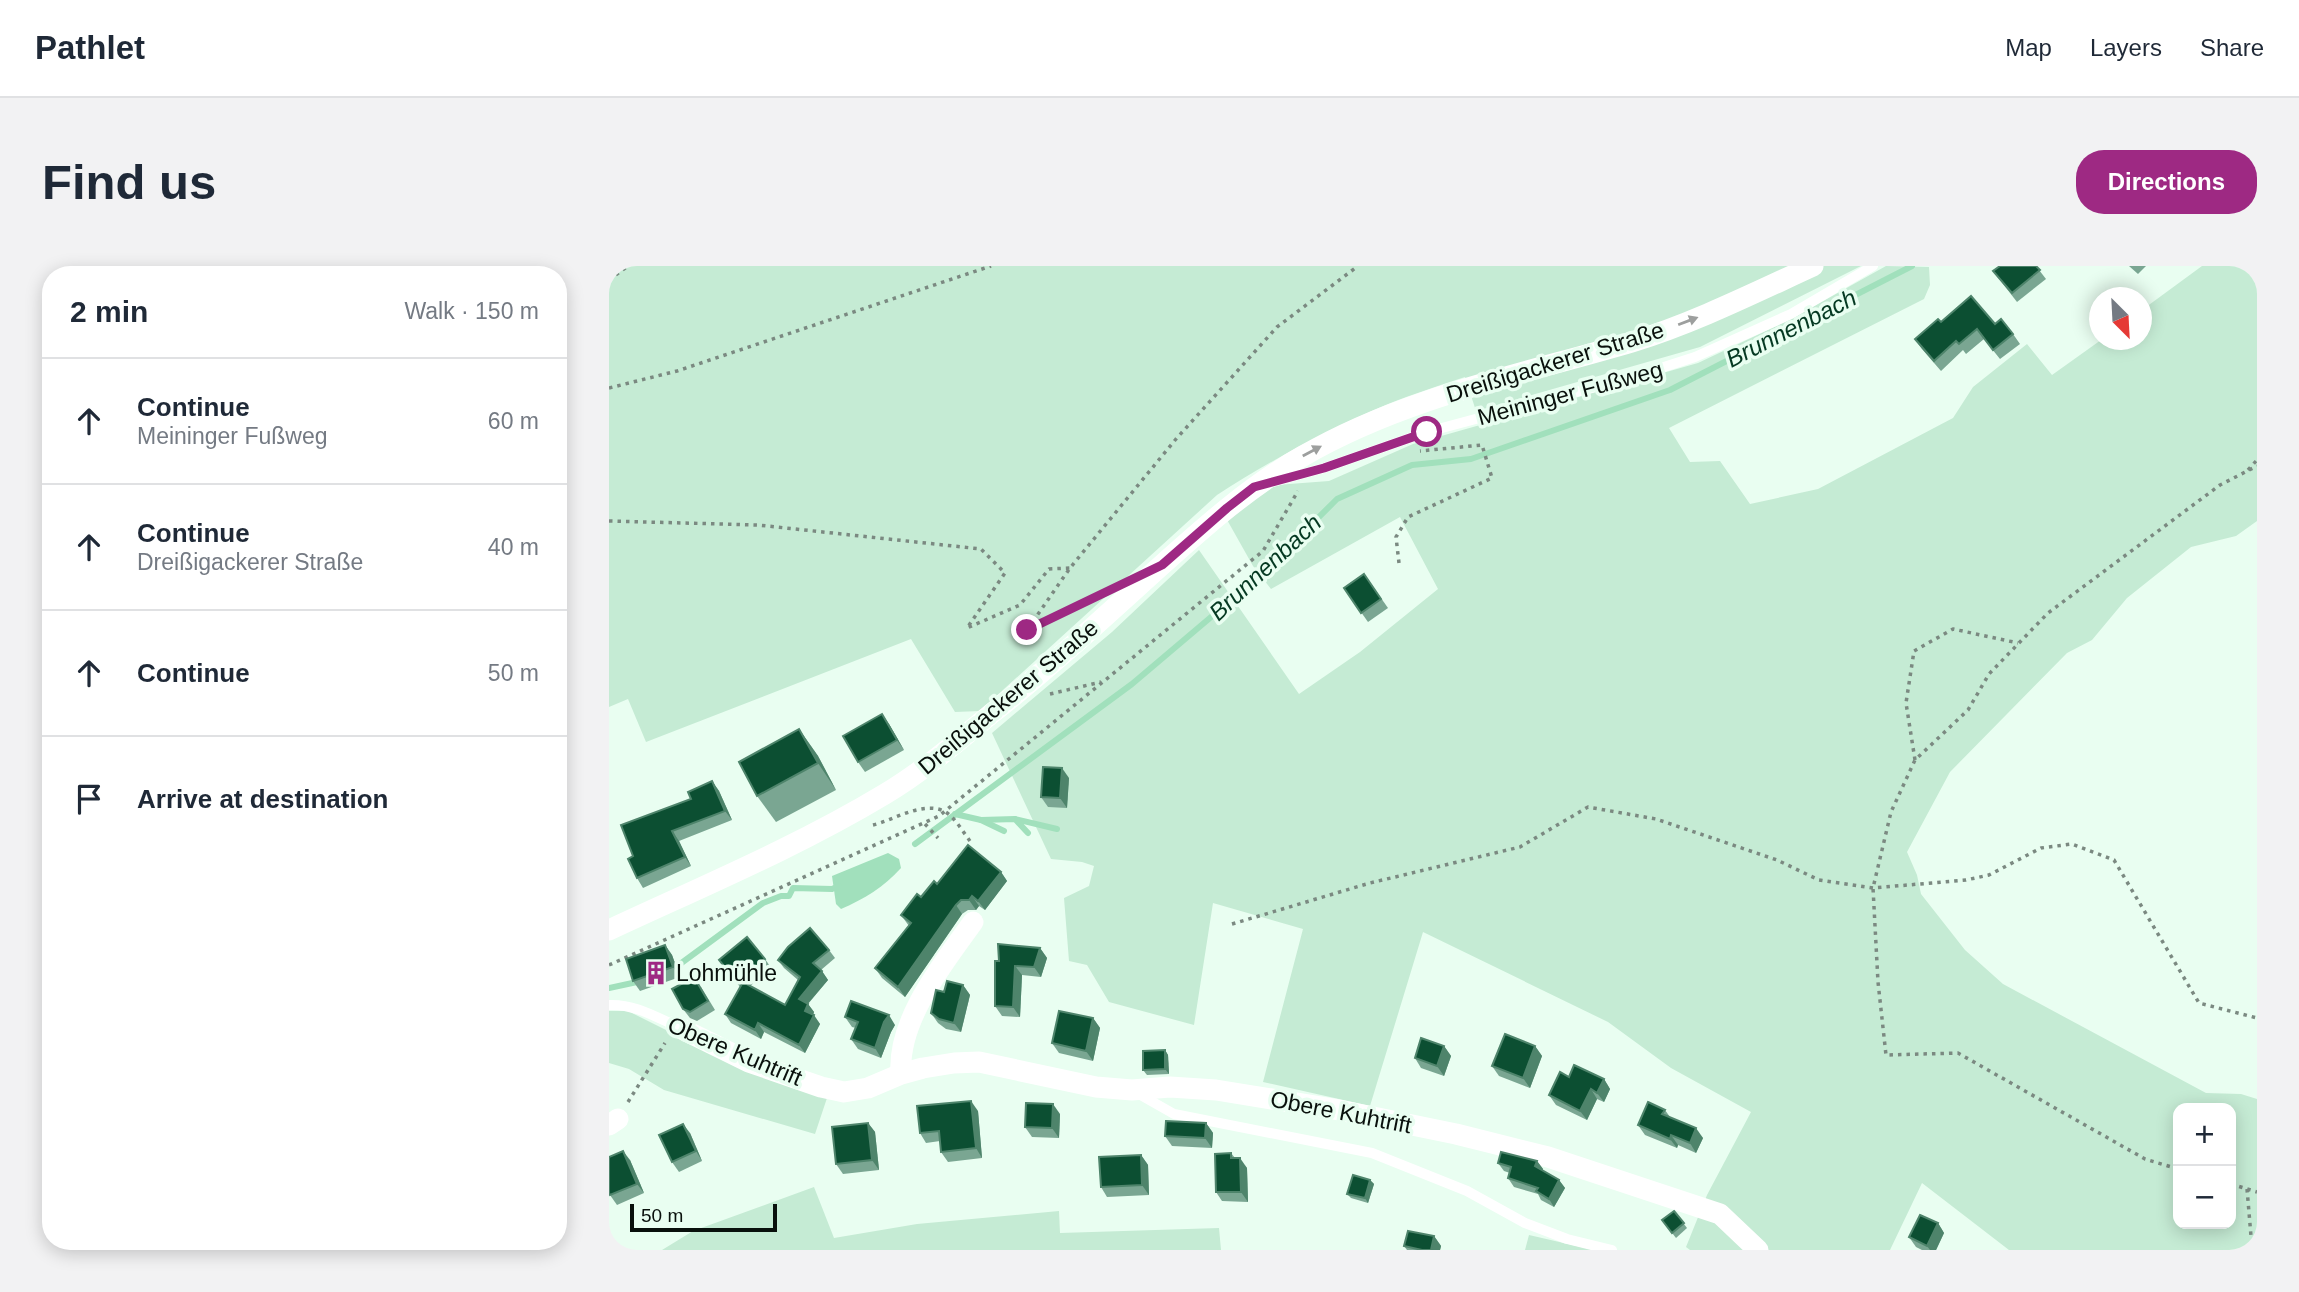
<!DOCTYPE html>
<html lang="en">
<head>
<meta charset="utf-8">
<style>
  :root { --surface:#fff; --page:#f2f2f3; --text:#1f2937; --muted:#747a83; --line:#e0e1e3; --accent:#9e2983 }
  body { margin:0; font-family:Arial,sans-serif; background:var(--page); color:var(--text) }
  .controls { position:absolute; right:21px; bottom:21px; display:grid; overflow:hidden; border-radius:14px; box-shadow:0 4px 18px #0003 }
  .controls button { width:63px; height:63px; display:grid; place-items:center; padding:0; border:0; border-bottom:2px solid var(--line); background:var(--surface); color:var(--text); font:35px sans-serif }
  .compass { position:absolute; left:1480px; top:21px; width:63px; height:63px; border-radius:50%; background:var(--surface); box-shadow:0 4px 18px #0003; rotate:156deg }
  .scale { position:absolute; left:21px; bottom:18px; width:147px; box-sizing:border-box; padding-left:7px; border:4px solid #09100c; border-top:0; font-size:19px; line-height:24px; white-space:nowrap; color:#09100c; -webkit-text-stroke:5px #e9fef1; paint-order:stroke }
  .stop { position:absolute; width:21px; height:21px; margin:-16px; border:5px solid #9e2983; border-radius:50%; background:#fff }
  .stop.end { background:#9e2983; border-color:#fff; box-shadow:0 2px 7px #0008 }
  .list { margin:0; padding:0; list-style:none }
  h2 { display:flex; justify-content:space-between; align-items:center; height:91px; margin:0; padding:0 28px; font-size:30px }
  h2 small { font-size:23px; font-weight:400; color:var(--muted) }
  .list li { display:grid; grid-template-columns:46px 1fr auto; gap:21px; align-items:center; box-sizing:border-box; height:126px; padding:0 28px; border-top:2px solid var(--line) }
  .list b { display:block; font-size:26px; white-space:nowrap }
  .list p { margin:0; font-size:23px; white-space:nowrap; color:var(--muted) }
  .list em { font-size:23px; font-style:normal; color:var(--muted) }
  .icon { flex:none; width:38px; height:38px; fill:none; stroke:currentColor; stroke-width:2; stroke-linecap:round; stroke-linejoin:round }
  .map { position:relative; flex:none; width:1648px; height:984px; overflow:hidden; border-radius:28px }
  header { display:flex; align-items:center; gap:42px; box-sizing:border-box; height:98px; padding:0 35px; background:var(--surface); border-bottom:2px solid var(--line) }
  header strong { font-size:33px }
  nav { display:flex; gap:38px; margin-inline-start:auto; font-size:24px }
  .intro { display:flex; align-items:center; justify-content:space-between; box-sizing:border-box; height:168px; padding:0 42px }
  h1 { margin:0; font-size:49px }
  .button { padding:18px 32px; border-radius:28px; background:var(--accent); color:#fff; font-size:24px; font-weight:700 }
  main { display:flex; gap:42px; padding:0 42px }
  aside { flex:1; background:var(--surface); border-radius:28px; box-shadow:0 4px 18px #0003 }
  .map>svg:first-child { display:block }
  .green { fill:#c5ebd4; fill-rule:evenodd }
  .water { fill:#a1e0bc }
  .lines { fill:none; stroke-linecap:round; stroke-linejoin:round }
  .stream { stroke:#a1e0bc; stroke-width:6 }
  .path { stroke:#7b8981; stroke-width:3.5; stroke-dasharray:3.5 5; stroke-linecap:butt }
  .lane { stroke:#fff; stroke-width:10 }
  .street { stroke:#fff; stroke-width:21 }
  .wall { fill:#7aa692 }
  .shaded-wall { fill:#4e846b }
  .building { fill:#0c4f32; stroke:#4e846b; stroke-width:2 }
  .oneway { fill:#9d9f9e }
  .route { stroke:#9e2983; stroke-width:9 }
  .labels { text-anchor:middle; dominant-baseline:central; stroke-width:7; stroke-linejoin:round; paint-order:stroke }
  .street-label { font-size:23px; fill:#09100c; stroke:#e9fef1 }
  .poi-label { font-size:23px; fill:#09100c; stroke:#e9fef1; text-anchor:start }
  .water-label { font-size:24px; font-style:italic; fill:#053922; stroke:#e9fef1 }
</style>
</head>
<body>
<header>
<strong>Pathlet</strong>
<nav><a>Map</a><a>Layers</a><a>Share</a></nav>
</header>
<div class="intro"><h1>Find us</h1><a class="button">Directions</a></div>
<main>
<aside>
<h2>2 min<small>Walk · 150 m</small></h2>
<ul class="list">
<li><svg class="icon" aria-label="ahead" viewBox="0 0 24 24"><path d="M12 20V5M6 11l6-6 6 6"/></svg><div><b>Continue</b><p>Meininger Fußweg</p></div><em>60 m</em></li>
<li><svg class="icon" aria-label="ahead" viewBox="0 0 24 24"><path d="M12 20V5M6 11l6-6 6 6"/></svg><div><b>Continue</b><p>Dreißigackerer Straße</p></div><em>40 m</em></li>
<li><svg class="icon" aria-label="ahead" viewBox="0 0 24 24"><path d="M12 20V5M6 11l6-6 6 6"/></svg><div><b>Continue</b></div><em>50 m</em></li>
<li><svg class="icon" aria-label="arrive" viewBox="0 0 24 24"><path d="M6 21V4h12l-3 4 3 4H6"/></svg><div><b>Arrive at destination</b></div></li>
</ul>
</aside>
<div class="map">
<svg width="1648" height="984" viewBox="0 0 1648 984">
  <rect width="100%" height="100%" fill="#e9fef1"/>
  <g class="green">
    <path d="M0,0H1252L1091,81L867,145L856,111C826,121 794,131 765,144C710,168 658,197 608,229L371,445L346,446L302,373L37,476L19,433L0,441Z"/>
    <path d="M1277,0L1320,1L1321,19L1315,33L1060,162L1081,196L1111,195L1141,238L1209,223L1344,152L1364,121L1418,78L1443,109L1492,74H1532L1533,44L1593,0H1648V255L1627,270L1582,281L1518,332L1483,374L1458,387L1341,506L1298,586L1308,609L1312,628L1356,684L1394,718L1597,827L1632,828L1648,833V984H1400L1313,917L1281,984H1081L1077,981L1098,929L1142,846L1062,802L999,756L814,666L761,840L654,816L694,663L604,637L585,759L500,736L478,699L460,695L455,632L480,620L485,600L473,596L442,593L383,467L503,366L590,284L690,428L751,386L829,323L791,251L662,323L644,300L617,252L667,219L720,215L804,178L1089,97L1182,53ZM1569,842H1622V958H1569Z"/>
    <polygon points="0,745 19,745 99,785 218,832 206,868 55,824 20,803 0,797"/>
    <polygon points="205,921 225,972 308,958 450,945 451,967 610,962 612,984 53,984 84,965"/>
    <polygon points="920,969 985,984 916,984"/>
  </g>
  <path class="water" d="M279,587L290,593L292,602C275,621 255,633 232,643L227,638L223,610Z"/>
  <g class="lines">
    <g class="stream">
      <polyline points="346,548 372,554 395,565"/>
      <polyline points="406,553 448,563"/>
      <polyline points="372,554 406,553 419,567"/>
      <polyline points="306,578 523,418 654,307 728,233 803,199 862,193 1061,124 1303,0"/>
      <polyline points="67,701 154,637 172,630 180,630 184,622 223,623 230,620"/>
      <polyline points="0,722 28,716"/>
    </g>
    <g class="path">
      <polyline points="0,14 19,0"/>
      <polyline points="0,122 68,105 382,0"/>
      <polyline points="1639,204 1648,194"/>
      <polyline points="0,255 149,259 372,283 396,307 358,362 411,339 440,303 461,302"/>
      <polyline points="790,297 787,271 799,251 883,212 873,179 811,185"/>
      <polyline points="485,331 418,364 461,302 567,173 668,61 749,0"/>
      <polyline points="441,428 492,416"/>
      <polyline points="1306,494 1297,437 1305,385 1344,363 1409,377"/>
      <polyline points="316,558 329,572"/>
      <path d="M264,559C285,554 313,535 335,545C345,550 354,566 361,575"/>
      <polyline points="623,658 761,617 911,581 979,541 1047,553 1168,594 1210,614 1264,622 1357,614 1380,609 1432,582 1463,578 1505,594 1590,737 1648,752"/>
      <polyline points="0,699 330,550 654,285 689,225"/>
      <polyline points="19,836 56,777"/>
      <polyline points="1569,903 1536,893 1349,787 1277,789 1269,716 1264,622 1282,546 1306,494 1359,444 1380,408 1439,347 1611,219 1648,200"/>
      <polyline points="1622,918 1648,926"/>
      <polyline points="1638,923 1642,970 1648,977"/>
    </g>
    <g class="lane">
      <polyline points="664,216 715,202 818,166 1027,110 1086,91 1182,48 1264,0"/>
      <path d="M0,739C25,738 45,750 67,760"/>
      <polyline points="528,827 565,848 763,887 858,925 916,957 958,973 1003,984"/>
    </g>
    <g class="street">
      <path d="M0,664C92,621 188,581 276,528C313,506 348,476 382,448C439,403 492,354 545,306C592,264 639,221 694,190C796,131 911,109 1023,76C1085,57 1145,27 1204,0"/>
      <polyline points="67,760 140,796 212,821 235,826 259,822 292,808 314,802 345,797 370,796 487,821 523,824 561,821 607,824 725,843 847,868 939,891 1111,948 1149,984"/>
      <path d="M292,808C288,754 334,698 364,656"/>
      <polyline points="0,859 9,853"/>
    </g>
  </g>
  <g class="wall">
    <polygon points="1427,0 1437,13 1408,36 1384,5"/>
    <polygon points="1520,0 1537,0 1529,8"/>
    <polygon points="1332,56 1386,58 1404,68 1411,78 1391,93 1375,73 1357,88 1354,84 1332,105 1313,83 1306,73"/>
    <polygon points="755,308 779,342 759,356 735,322"/>
    <polygon points="280,458 295,484 256,506 249,496"/>
    <polygon points="190,463 209,490 227,524 167,556 148,530"/>
    <polygon points="460,512 458,542 439,541 432,531"/>
    <polygon points="103,515 110,525 123,554 70,575 82,600 34,622 28,612 24,590 82,533"/>
    <polygon points="392,606 398,615 376,644 370,640 367,644 359,644 353,648 296,731 273,712 266,702 300,660 292,649 328,618"/>
    <polygon points="56,679 63,689 71,711 31,725 24,715"/>
    <polygon points="431,682 438,692 432,711 413,709 411,751 393,750 386,740 390,695"/>
    <polygon points="220,684 226,692 212,704 219,714 199,738 205,746 204,749 211,758 196,787 155,766 152,773 122,757 116,748 131,721 110,694 156,693 163,703 141,720 176,739 189,714 175,702 169,694"/>
    <polygon points="354,719 361,729 352,766 337,763 329,757 322,747 335,726"/>
    <polygon points="92,721 106,744 88,755 81,752 74,743"/>
    <polygon points="236,751 286,759 282,766 272,792 249,783 242,773 247,762 243,761"/>
    <polygon points="484,752 491,762 484,795 450,787 443,777"/>
    <polygon points="835,780 842,790 835,810 812,802 806,792"/>
    <polygon points="926,780 933,790 921,822 890,810 883,800"/>
    <polygon points="556,784 559,789 560,808 538,809 534,804"/>
    <polygon points="960,811 995,813 1001,823 995,836 988,833 978,854 947,839 940,829"/>
    <polygon points="1056,844 1061,851 1094,872 1087,887 1069,879 1068,882 1036,869 1029,859"/>
    <polygon points="369,845 373,892 339,896 332,886 331,875 317,877 311,867"/>
    <polygon points="451,848 450,872 423,871 416,861"/>
    <polygon points="259,857 266,866 270,904 234,908 227,898"/>
    <polygon points="597,857 604,867 603,882 563,880 556,870"/>
    <polygon points="81,867 93,895 70,906 63,896"/>
    <polygon points="622,887 626,892 638,902 639,936 613,935 607,926"/>
    <polygon points="532,889 539,899 540,929 498,931 492,921"/>
    <polygon points="21,894 35,927 8,939 1,929"/>
    <polygon points="928,895 934,903 933,904 950,914 956,922 945,941 932,934 929,928 905,921 899,912 901,907 895,905 889,897"/>
    <polygon points="761,914 765,918 759,937 742,932 738,928"/>
    <polygon points="1065,945 1078,962 1067,972 1053,954"/>
    <polygon points="1329,957 1335,967 1327,984 1313,984 1307,981 1300,971"/>
    <polygon points="825,970 832,980 831,984 798,984 795,980"/>
  </g>
  <g class="shaded-wall">
    <polygon points="273,448 280,458 295,484 288,474"/>
    <polygon points="190,463 209,490 227,524 209,497"/>
    <polygon points="453,502 460,512 458,542 451,532"/>
    <polygon points="103,515 110,525 123,554 116,545"/>
    <polygon points="63,565 70,575 82,600 76,591"/>
    <polygon points="392,606 398,615 376,644 369,635"/>
    <polygon points="363,630 370,640 367,644 360,634"/>
    <polygon points="347,639 353,648 296,731 289,721"/>
    <polygon points="56,679 63,689 71,711 64,701"/>
    <polygon points="431,682 438,692 432,711 425,701"/>
    <polygon points="406,700 413,709 411,751 404,741"/>
    <polygon points="213,705 219,714 196,741 190,733"/>
    <polygon points="354,719 361,729 352,766 345,757"/>
    <polygon points="199,738 205,746 202,753 196,745"/>
    <polygon points="205,749 211,758 196,787 190,779"/>
    <polygon points="280,749 286,759 282,766 272,792 266,782 275,756"/>
    <polygon points="484,752 491,762 484,795 477,785"/>
    <polygon points="149,757 155,766 152,773 146,764"/>
    <polygon points="835,780 842,790 835,810 828,800"/>
    <polygon points="926,780 933,790 921,822 914,812"/>
    <polygon points="556,784 559,789 560,808 556,803"/>
    <polygon points="995,813 1001,823 995,836 988,827"/>
    <polygon points="982,823 988,833 978,854 971,845"/>
    <polygon points="362,835 369,845 373,892 367,882"/>
    <polygon points="444,838 451,848 450,872 443,862"/>
    <polygon points="259,857 266,866 270,904 263,894"/>
    <polygon points="597,857 604,867 603,882 596,872"/>
    <polygon points="74,858 81,867 93,895 87,885"/>
    <polygon points="1087,862 1094,872 1087,887 1081,877"/>
    <polygon points="1062,869 1069,879 1068,882 1061,873"/>
    <polygon points="14,885 21,894 35,927 28,918"/>
    <polygon points="532,889 539,899 540,929 533,919"/>
    <polygon points="631,892 638,902 639,936 632,926"/>
    <polygon points="928,895 934,903 932,909 926,900"/>
    <polygon points="761,914 765,918 759,937 756,932"/>
    <polygon points="950,914 956,922 945,941 940,933"/>
    <polygon points="1329,957 1335,967 1327,984 1321,984 1318,980"/>
    <polygon points="825,970 832,980 831,984 822,984"/>
  </g>
  <g class="building">
    <polygon points="1391,0 1427,0 1431,4 1403,27 1384,5"/>
    <polygon points="1362,30 1386,58 1392,53 1404,68 1384,84 1368,63 1350,78 1347,75 1325,95 1306,73 1329,53 1332,56"/>
    <polygon points="755,308 772,333 752,347 735,322"/>
    <polygon points="273,448 288,474 249,496 234,470"/>
    <polygon points="190,463 209,497 148,530 130,496"/>
    <polygon points="434,501 453,502 451,532 432,531"/>
    <polygon points="103,515 116,545 63,565 76,591 28,612 19,593 24,590 12,559 82,533 79,526"/>
    <polygon points="359,579 392,606 369,635 363,630 360,634 352,634 347,639 289,721 266,702 302,657 292,649 308,628 312,631 325,615 328,618"/>
    <polygon points="201,662 220,684 204,697 213,705 190,733 199,738 196,745 205,749 190,779 149,757 146,764 116,748 134,716 176,739 191,711 169,694 179,681"/>
    <polygon points="138,671 156,693 128,716 110,694"/>
    <polygon points="389,678 431,682 425,701 406,700 404,741 386,740 386,695 390,695"/>
    <polygon points="56,679 64,701 24,715 17,693"/>
    <polygon points="85,711 99,735 81,746 74,743 63,723"/>
    <polygon points="338,715 354,719 345,757 330,753 322,747 327,724 335,726"/>
    <polygon points="242,735 280,749 275,756 266,782 242,773 249,756 236,751"/>
    <polygon points="450,745 484,752 477,785 443,777"/>
    <polygon points="896,768 926,780 914,812 883,800"/>
    <polygon points="812,772 835,780 828,800 806,792"/>
    <polygon points="556,784 556,803 534,804 534,785"/>
    <polygon points="965,799 995,813 988,827 982,823 971,845 940,829 951,806 960,811"/>
    <polygon points="362,835 367,882 332,886 330,865 311,867 308,840"/>
    <polygon points="1039,836 1056,844 1053,848 1087,862 1081,877 1062,869 1061,873 1029,859"/>
    <polygon points="417,837 444,838 443,862 416,861"/>
    <polygon points="557,855 597,857 596,872 556,870"/>
    <polygon points="259,857 263,894 227,898 223,861"/>
    <polygon points="74,858 87,885 63,896 50,869"/>
    <polygon points="14,885 28,918 1,929 0,927 0,891"/>
    <polygon points="892,886 928,895 926,900 950,914 940,933 927,925 929,922 899,912 902,901 889,897"/>
    <polygon points="622,887 622,892 631,892 632,926 607,926 606,888"/>
    <polygon points="532,889 533,919 492,921 490,891"/>
    <polygon points="744,909 761,914 756,932 738,928"/>
    <polygon points="1065,945 1075,957 1063,967 1053,954"/>
    <polygon points="1311,949 1329,957 1318,980 1300,971"/>
    <polygon points="799,965 825,970 822,984 813,984 795,980"/>
  </g>
  <defs><path id="oneway-solid" d="M-6-.8H1V-3.2L6.5 0L1 3.2V.8H-6Z" transform="scale(1.75)"/></defs>
  <g class="oneway">
    <use href="#oneway-solid" transform="translate(1079 55) rotate(-21)"/>
    <use href="#oneway-solid" transform="translate(703 185) rotate(-28)"/>
  </g>
  <g class="lines">
    <polyline class="route" points="418,364 553,299 618,242 645,221 715,202 818,166"/>
  </g>
  <defs>
    <g id="building-bare" transform="scale(1.89)"><path d="M-4-6H4V6H1V3H-1V6H-4ZM-2.5-4.3h1.7v1.8h-1.7ZM.8-4.3h1.7v1.8H.8ZM-2.5-1h1.7V.8h-1.7ZM.8-1h1.7V.8H.8Z" fill="#9e2983" stroke="#e9fef1" stroke-width="2.5" paint-order="stroke"/></g>
  </defs>
  <g fill-rule="evenodd">
    <use href="#building-bare" x="47" y="707"/>
  </g>
  <g class="labels">
    <g class="street-label">
      <text transform="translate(946 96) rotate(-17)">Dreißigackerer Straße</text>
      <text transform="translate(961 127) rotate(-15)">Meininger Fußweg</text>
      <text transform="translate(399 431) rotate(-40)">Dreißigackerer Straße</text>
      <text transform="translate(126 785) rotate(23)">Obere Kuhtrift</text>
      <text transform="translate(732 846) rotate(11)">Obere Kuhtrift</text>
    </g>
    <g class="poi-label">
      <text x="67" y="707">Lohmühle</text>
    </g>
    <g class="water-label">
      <text transform="translate(1182 62) rotate(-27)">Brunnenbach</text>
      <text transform="translate(656 301) rotate(-43)">Brunnenbach</text>
    </g>
  </g>
</svg>
<div class="controls">
<button>+</button>
<button>−</button>
</div>
<svg class="compass" viewBox="-18 -18 36 36"><path d="M0-13l5 13h-10z" fill="#e53935"/><path d="M0 13l5-13h-10z" fill="#747a83"/></svg>
<div class="scale">50 m</div>
<div class="stop" style="left:818px;top:166px"></div>
<div class="stop end" style="left:418px;top:364px"></div>
</div>
</main>
</body>
</html>
